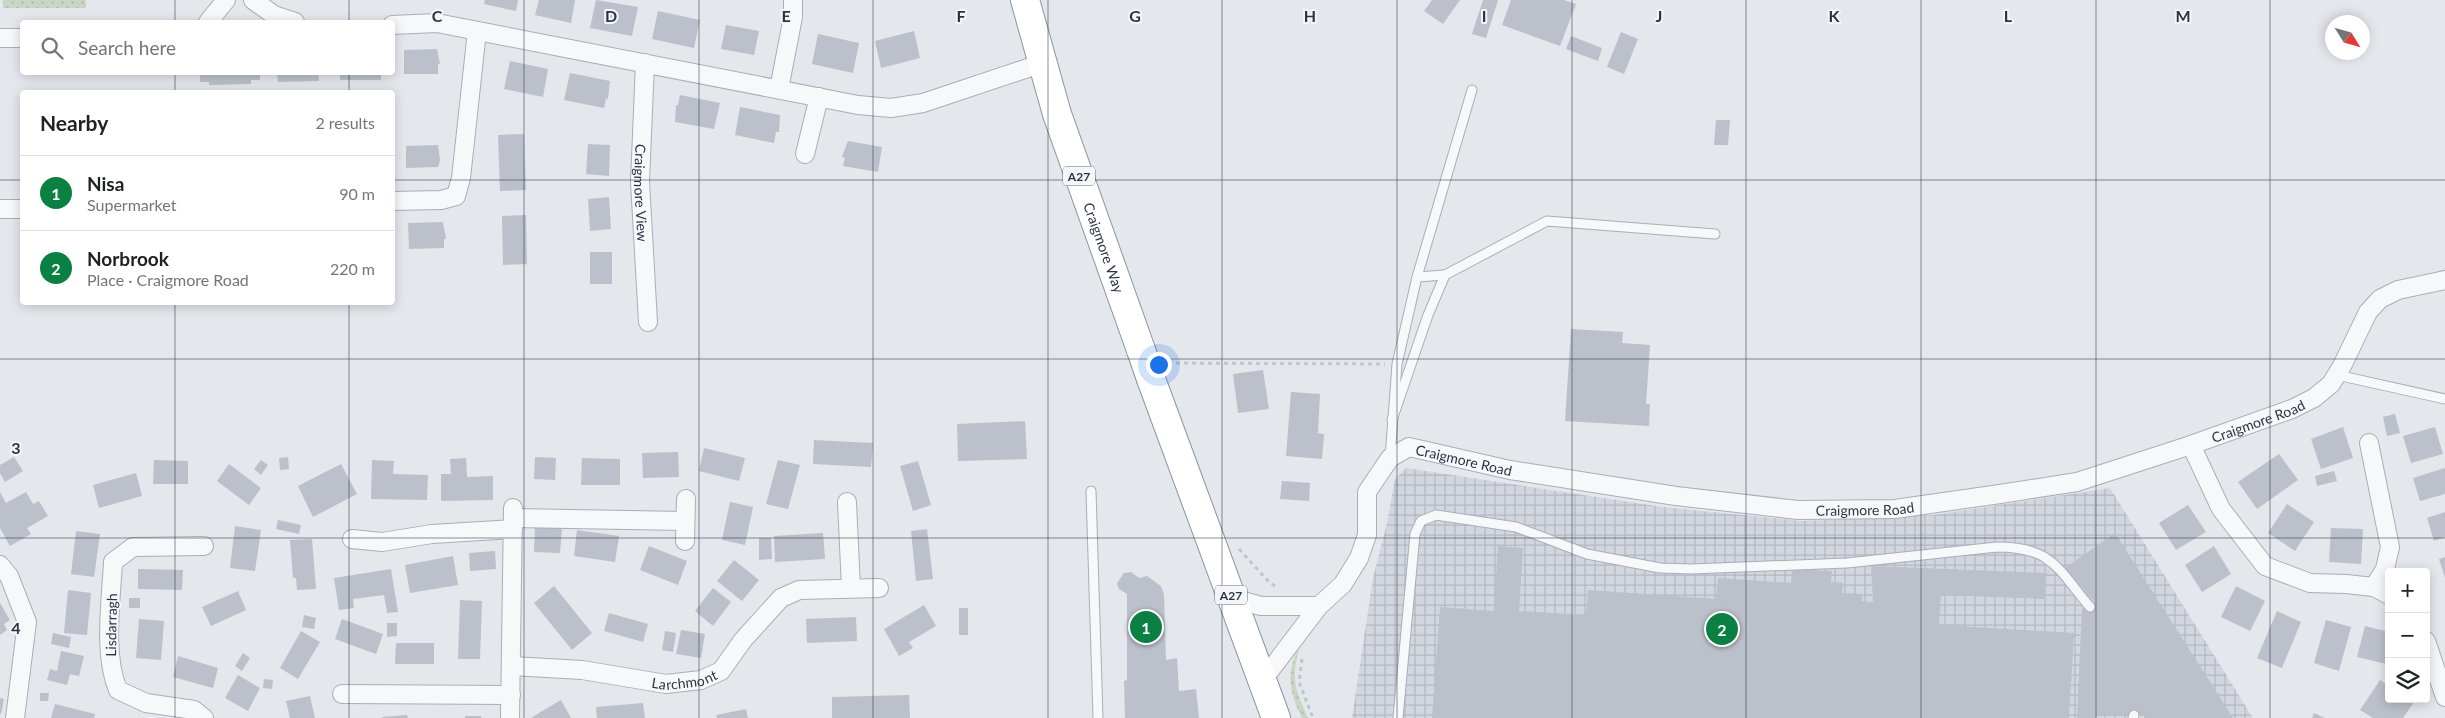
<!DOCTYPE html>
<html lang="en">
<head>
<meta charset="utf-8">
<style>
  :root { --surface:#fff; --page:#f6f6f6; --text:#202124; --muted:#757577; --line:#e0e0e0; --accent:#0b8043 }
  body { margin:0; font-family:Lato,sans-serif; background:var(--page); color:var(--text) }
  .controls { position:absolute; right:15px; bottom:15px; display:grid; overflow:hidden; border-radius:5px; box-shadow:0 2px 12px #0003 }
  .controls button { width:45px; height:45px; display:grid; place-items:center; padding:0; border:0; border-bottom:1px solid var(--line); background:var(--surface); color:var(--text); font:25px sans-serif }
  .compass { position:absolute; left:2325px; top:15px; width:45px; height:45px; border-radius:50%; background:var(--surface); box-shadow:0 2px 12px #0003; rotate:127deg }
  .you { position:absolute; left:1158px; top:364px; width:18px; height:18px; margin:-12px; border:4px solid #fff; border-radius:50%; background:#1a73e8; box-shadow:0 0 0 8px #1a73e833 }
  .badge { display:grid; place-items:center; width:32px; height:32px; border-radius:50%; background:var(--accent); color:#fff; font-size:16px; font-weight:700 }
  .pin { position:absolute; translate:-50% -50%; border:2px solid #fff; box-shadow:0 1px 5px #0006 }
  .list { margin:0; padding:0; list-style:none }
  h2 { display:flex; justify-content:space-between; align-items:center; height:65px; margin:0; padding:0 20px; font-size:21px }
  h2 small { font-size:16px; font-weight:400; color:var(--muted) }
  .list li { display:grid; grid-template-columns:32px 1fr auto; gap:15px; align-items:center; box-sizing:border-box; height:75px; padding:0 20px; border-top:1px solid var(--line) }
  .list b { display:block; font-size:19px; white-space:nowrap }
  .list p { margin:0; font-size:16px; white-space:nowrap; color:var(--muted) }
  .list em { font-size:16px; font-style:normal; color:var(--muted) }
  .icon { flex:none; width:28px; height:28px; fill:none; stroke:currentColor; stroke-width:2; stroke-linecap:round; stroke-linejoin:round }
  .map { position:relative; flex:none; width:2445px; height:718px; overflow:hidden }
  .search { position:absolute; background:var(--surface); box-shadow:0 2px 12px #0003; left:20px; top:20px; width:375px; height:55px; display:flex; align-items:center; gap:12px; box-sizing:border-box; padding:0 18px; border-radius:5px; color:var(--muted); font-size:19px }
  .panel { position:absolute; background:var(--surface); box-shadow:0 2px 12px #0003; left:20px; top:90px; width:375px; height:215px; border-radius:5px }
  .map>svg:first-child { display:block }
  .industrial { fill:url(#industrial-grid) }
  .grass { fill:url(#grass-dots) }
  .building { fill:#bbc0ca }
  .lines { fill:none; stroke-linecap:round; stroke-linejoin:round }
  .service-casing { stroke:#a9aeb7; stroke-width:11 }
  .minor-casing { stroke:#a9aeb7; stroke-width:20 }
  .trunk-casing { stroke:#8b94a3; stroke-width:30 }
  .path { stroke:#c2c5cb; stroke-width:3; stroke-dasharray:4 4; stroke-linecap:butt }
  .service { stroke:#f7f8fa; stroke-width:9 }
  .minor { stroke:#f7f8fa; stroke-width:18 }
  .trunk { stroke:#fff; stroke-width:28 }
  .trunk-bridge-casing { stroke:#8b94a3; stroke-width:30; stroke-linecap:butt }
  .trunk-bridge { stroke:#fff; stroke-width:28 }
  .grid { fill:none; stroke:#2b3445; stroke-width:1; stroke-opacity:0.55 }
  .labels { text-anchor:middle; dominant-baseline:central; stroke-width:4; stroke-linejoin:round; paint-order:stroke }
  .shield { fill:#f4f6f9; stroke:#676e7b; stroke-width:1 }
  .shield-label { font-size:12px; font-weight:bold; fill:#2b3445 }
  .street-label { font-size:14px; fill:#2b3445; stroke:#f4f6f9 }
  .grid-label { font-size:16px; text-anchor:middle; font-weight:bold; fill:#2b3445; stroke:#f4f6f9; stroke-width:4; stroke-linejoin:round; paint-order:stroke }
</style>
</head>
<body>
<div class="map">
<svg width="2445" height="718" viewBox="0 0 2445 718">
  <defs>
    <pattern id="industrial-grid" width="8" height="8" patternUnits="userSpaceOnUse" patternTransform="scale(1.25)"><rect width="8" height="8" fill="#d2d6de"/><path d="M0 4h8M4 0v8" fill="none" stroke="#b4b8c0"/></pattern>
    <pattern id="grass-dots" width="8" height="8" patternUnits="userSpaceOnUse" patternTransform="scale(1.25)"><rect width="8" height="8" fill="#c9d6c5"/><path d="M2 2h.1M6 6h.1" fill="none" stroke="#adb8ab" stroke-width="1.8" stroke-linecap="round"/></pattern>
  </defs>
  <rect width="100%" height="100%" fill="#e4e7ec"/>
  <polygon class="industrial" points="1406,468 1663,507 1802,521 1933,515 2110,488 2253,718 1352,718 1373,578 1387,523 1395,479"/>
  <g class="grass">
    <rect x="3" y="0" width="83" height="8"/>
    <path d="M1299,648C1291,681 1295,688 1308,718H1302C1290,694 1285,672 1299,648Z"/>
  </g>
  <g class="building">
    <polygon points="485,0 518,0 516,11 484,4"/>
    <polygon points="539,0 575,0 571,23 535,15"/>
    <polygon points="596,0 638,7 632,36 590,28"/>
    <polygon points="1432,0 1460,0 1443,24 1424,11"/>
    <polygon points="1483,0 1498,0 1486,38 1472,34"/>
    <polygon points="1511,0 1564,0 1576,4 1560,46 1502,25"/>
    <polygon points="658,11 700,20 694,48 652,39"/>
    <polygon points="726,25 759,31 754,55 721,49"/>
    <polygon points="914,31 920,58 881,68 875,41"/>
    <polygon points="1621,32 1638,39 1624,74 1607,67"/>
    <polygon points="818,34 859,43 853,73 812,64"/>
    <polygon points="1571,36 1602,48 1598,61 1566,49"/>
    <polygon points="437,49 440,64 438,64 438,74 404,74 404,50"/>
    <polygon points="510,61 548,69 543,97 504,89"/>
    <polygon points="200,72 260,72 260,80 251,80 251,84 209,85 209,82 200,82"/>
    <polygon points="277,72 318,72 319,81 278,82"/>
    <rect x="340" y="72" width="41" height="8"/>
    <polygon points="570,73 610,81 608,99 606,98 604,108 564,100"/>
    <polygon points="680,95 720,103 714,129 675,122 676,105 678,105"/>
    <polygon points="740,107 780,115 779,132 776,132 774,143 735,135"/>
    <polygon points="1716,120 1730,120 1728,145 1714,145"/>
    <polygon points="524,134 526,190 500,191 498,135"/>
    <polygon points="848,141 882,147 878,172 843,166 845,158 842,157"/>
    <polygon points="588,144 610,145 609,176 586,174"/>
    <polygon points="438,145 440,160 438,167 406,168 406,146"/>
    <polygon points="609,197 611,229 590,231 588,199"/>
    <polygon points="526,215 527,264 503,265 502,216"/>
    <polygon points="443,222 446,239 444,239 444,248 409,249 408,223"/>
    <rect x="590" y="252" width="22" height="32"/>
    <polygon points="1571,329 1623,332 1622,343 1650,345 1646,404 1650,404 1649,426 1565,421"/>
    <polygon points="1263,370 1269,409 1238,413 1233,374"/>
    <polygon points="1291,392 1320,394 1318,433 1324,434 1322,459 1286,456"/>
    <polygon points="2395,414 2400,433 2387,436 2383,417"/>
    <polygon points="1025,421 1027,459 958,461 957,424"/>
    <polygon points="2343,427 2353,458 2321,469 2311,439"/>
    <polygon points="2435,427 2443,454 2411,463 2403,436"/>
    <polygon points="814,440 873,443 871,467 813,464"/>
    <polygon points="704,448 745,458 739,481 699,471"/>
    <polygon points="678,452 679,477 643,478 642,453"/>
    <polygon points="2279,454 2298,480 2257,509 2238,482"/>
    <polygon points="14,457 23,471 5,482 0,473 0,465"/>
    <polygon points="288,457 289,469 280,470 279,458"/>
    <polygon points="535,457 556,458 555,480 534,479"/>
    <polygon points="466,458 467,477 493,476 493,500 441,501 441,474 451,474 450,459"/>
    <polygon points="582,458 620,459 620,485 581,485"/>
    <polygon points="154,460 188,461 188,484 153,484"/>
    <polygon points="261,460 268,465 261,475 254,469"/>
    <polygon points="372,460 394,461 393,474 428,475 427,500 371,499"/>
    <polygon points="778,460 800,465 788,509 766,504"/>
    <polygon points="918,461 931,505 913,511 900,466"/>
    <polygon points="229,464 261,488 249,505 217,481"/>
    <polygon points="341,464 357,494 313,517 298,486"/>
    <polygon points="2445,468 2445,494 2420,501 2413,478"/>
    <polygon points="2334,471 2337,481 2317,486 2315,476"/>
    <polygon points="136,473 142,496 99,508 93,485"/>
    <polygon points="1282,481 1310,483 1309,501 1280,499"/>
    <polygon points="0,492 6,503 26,492 33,504 39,501 48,516 27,528 31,534 10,546 0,528"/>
    <polygon points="730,502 753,507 745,545 722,540"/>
    <polygon points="2287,504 2314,522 2295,551 2268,533"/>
    <polygon points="2188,505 2206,532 2176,550 2159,523"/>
    <polygon points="2445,512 2445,537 2434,541 2427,518"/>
    <polygon points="278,520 301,525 299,534 276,529"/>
    <polygon points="235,526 261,530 255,571 230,568"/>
    <polygon points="535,526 562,528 560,553 534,552"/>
    <polygon points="2331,528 2363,529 2361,564 2329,562"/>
    <polygon points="927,529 933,579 916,581 911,531"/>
    <polygon points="577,530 619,536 615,562 574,556"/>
    <polygon points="76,531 100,534 94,577 71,574"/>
    <polygon points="823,533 825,559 775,562 774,536"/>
    <polygon points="2115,533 2233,718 2145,718 2146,715 2097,715 2096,718 2077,718 2082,608 2098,606 2065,568"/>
    <polygon points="759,538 771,538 772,559 759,560"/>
    <polygon points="312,539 316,589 297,590 296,578 293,578 290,540"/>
    <polygon points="649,546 687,561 678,585 640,570"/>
    <polygon points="1498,546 1523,548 1519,611 1586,615 1588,590 1716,599 1718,578 1791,583 1792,569 1832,571 1831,582 1843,583 1842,593 1862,594 1862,601 1873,602 1871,566 2047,573 2044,599 1941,595 1939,625 2074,633 2069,718 1432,718 1440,607 1494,611"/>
    <polygon points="2214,546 2231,574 2202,592 2185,565"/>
    <polygon points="495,551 496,569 470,571 469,553"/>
    <polygon points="453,556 458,585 410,593 405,565"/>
    <polygon points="2445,557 2445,578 2439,559"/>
    <polygon points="734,560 759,580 742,601 717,581"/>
    <polygon points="138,569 183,570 182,590 138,589"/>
    <polygon points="391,569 398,612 387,613 384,595 353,599 354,608 339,610 334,578"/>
    <polygon points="1131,572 1139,578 1147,576 1161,586 1164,595 1166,660 1177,658 1179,691 1196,689 1199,718 1125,718 1124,681 1127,680 1127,594 1119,589 1117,583 1124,573"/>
    <polygon points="554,586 592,633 572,650 534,603"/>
    <polygon points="2236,586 2265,601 2250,631 2221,617"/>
    <polygon points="713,588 731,602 713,626 695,611"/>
    <polygon points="68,590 91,593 87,635 64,633"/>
    <polygon points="238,591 246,610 211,626 202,607"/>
    <rect x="129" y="598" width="11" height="10"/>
    <polygon points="460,600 482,601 480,659 458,659"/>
    <polygon points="0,603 10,620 4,624 7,630 0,635"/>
    <polygon points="924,605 936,626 909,642 913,648 899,656 884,629"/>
    <rect x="959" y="608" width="9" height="27"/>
    <polygon points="2277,611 2301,622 2282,668 2257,658"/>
    <polygon points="609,613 648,624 643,642 604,631"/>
    <polygon points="304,615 316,618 314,629 302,627"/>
    <polygon points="856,617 857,641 807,643 806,619"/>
    <polygon points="139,619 164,621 161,660 136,658"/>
    <polygon points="342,619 383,634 376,654 335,639"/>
    <polygon points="2326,620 2351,627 2339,671 2314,663"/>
    <polygon points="387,623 397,623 397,636 387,637"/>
    <polygon points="2365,626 2389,632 2389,653 2386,664 2357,657"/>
    <polygon points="681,630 705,634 701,658 676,654"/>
    <polygon points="301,631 320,642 298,679 280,668"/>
    <polygon points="665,631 676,633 673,652 662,650"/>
    <polygon points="53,633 71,637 69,648 51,644"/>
    <polygon points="396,643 434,643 434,664 395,664"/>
    <polygon points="61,651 84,656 79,676 70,674 67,685 47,680 50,669 57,671"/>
    <polygon points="243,653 250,658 242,671 235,666"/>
    <polygon points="178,656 218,668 213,688 173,677"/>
    <polygon points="238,675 260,688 248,711 225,698"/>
    <polygon points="264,679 273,680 272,689 263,688"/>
    <polygon points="2380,680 2389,686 2389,699 2410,699 2414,702 2403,718 2373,718 2360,710"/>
    <polygon points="40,693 49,693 48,701 40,701"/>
    <polygon points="909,695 910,718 832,718 832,697"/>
    <polygon points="310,696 315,718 290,718 286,701"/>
    <polygon points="0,698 4,699 1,714 0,714"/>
    <polygon points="561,700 571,718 531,718 544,710"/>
    <polygon points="643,703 645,718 597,718 596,707"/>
    <polygon points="55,704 95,714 94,718 51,718"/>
    <polygon points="746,709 748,718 717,718 716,715"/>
    <polygon points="2314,713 2325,718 2312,718"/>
    <polygon points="407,715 408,718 382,718 382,717"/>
    <rect x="465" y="716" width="16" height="2"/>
  </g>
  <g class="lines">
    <g class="service-casing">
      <g id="service">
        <polyline points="1417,277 1445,275"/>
        <polyline points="2337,375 2445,399"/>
        <polyline points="1392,420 1428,315 1445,275 1547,221 1715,234"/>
        <polyline points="1390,458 1397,364 1417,277 1472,90"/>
        <polyline points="1091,491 1098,718"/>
        <path d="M1398,718L1415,534L1421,521L1436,515L1516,527L1587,554L1660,568L1691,569L1847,563L1997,547C2052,547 2057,568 2090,607"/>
        <polyline points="2133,718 2134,715"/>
      </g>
    </g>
    <g class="minor-casing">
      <g id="minor">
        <polyline points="253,0 274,15 295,22"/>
        <polyline points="208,22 226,0"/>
        <polyline points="392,25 437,23 858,105 891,108 923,103 1043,63"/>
        <polyline points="0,38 22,38"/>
        <path id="s1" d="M645,63L640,182L648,322"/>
        <polyline points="779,89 793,17 793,0"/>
        <polyline points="805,154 819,97"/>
        <polyline points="392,201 441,200 456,196 461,178 477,31"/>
        <polyline points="0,209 22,209"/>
        <polyline points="2369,443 2390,547 2385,569 2374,587"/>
        <polyline points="2191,445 2221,509 2265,566 2310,583 2346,584 2374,587 2389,595"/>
        <polyline points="847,502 851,588"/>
        <polyline points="513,518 685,521"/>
        <polyline points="352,539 382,542 432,534 513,529"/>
        <polyline points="685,541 686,499"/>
        <path d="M204,546L133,547L113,562C111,601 103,654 118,690L146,703L194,710L204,718"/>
        <polyline points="0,565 9,576 27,622 15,718"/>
        <polyline points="1232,598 1261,606 1319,606"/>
        <polyline points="2426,641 2445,697"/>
        <path id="s2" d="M512,666L582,670L666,684L701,680L721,671L743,640L781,598L799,590L879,588"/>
        <path id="s3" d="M1262,681L1319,606L1343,584L1359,558L1367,535V492L1390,458L1409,447L1510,470L1676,496L1798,510L1895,509L2000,494L2077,482L2191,445L2292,409L2314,398L2331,384L2342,366L2368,312L2380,299L2398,290L2445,280"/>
        <polyline points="342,694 511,695"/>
        <polyline points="510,718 513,508"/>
      </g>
    </g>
    <g class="trunk-casing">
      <g id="trunk">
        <path id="s4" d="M1025,0L1057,114L1141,350"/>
        <polyline points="1151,379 1276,718"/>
      </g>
    </g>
    <g class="path">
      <polyline points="1168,363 1385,364"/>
      <polyline points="1239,549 1270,583 1277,587"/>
      <polyline points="1302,659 1299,682 1313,718"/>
    </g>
    <use href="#service" class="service"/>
    <use href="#minor" class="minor"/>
    <use href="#trunk" class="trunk"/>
    <g class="trunk-bridge-casing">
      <polyline id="trunk-bridge" points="1141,350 1151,379"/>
    </g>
    <use href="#trunk-bridge" class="trunk-bridge"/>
  </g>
  <path class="grid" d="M175,0V22M349,0V22M524,0V718M699,0V718M873,0V718M1048,0V718M1222,0V718M1397,0V718M1572,0V718M1746,0V718M1921,0V718M2096,0V718M2270,0V718M175,72V92M349,72V92M0,180H22M392,180H2445M175,302V718M349,302V718M0,359H2445M0,538H2445"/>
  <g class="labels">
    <g class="shield">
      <rect x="1063" y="166.5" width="32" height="19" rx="4"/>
      <rect x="1215" y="585.5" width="32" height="19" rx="4"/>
    </g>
    <g class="shield-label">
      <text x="1079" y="176">A27</text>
      <text x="1231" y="595">A27</text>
    </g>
    <g class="street-label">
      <text stroke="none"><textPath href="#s1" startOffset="130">Craigmore View</textPath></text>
      <text stroke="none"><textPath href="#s4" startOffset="260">Craigmore Way</textPath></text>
      <text stroke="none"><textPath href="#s3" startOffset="1154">Craigmore Road</textPath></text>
      <text stroke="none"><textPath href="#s3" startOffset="344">Craigmore Road</textPath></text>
      <text stroke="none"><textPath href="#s3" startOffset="749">Craigmore Road</textPath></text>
      <text transform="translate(111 625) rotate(-89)">Lisdarragh</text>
      <text stroke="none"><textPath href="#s2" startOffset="174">Larchmont</textPath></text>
    </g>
  </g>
  <g class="grid-label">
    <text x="437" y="22">C</text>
    <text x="611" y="22">D</text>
    <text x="786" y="22">E</text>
    <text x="961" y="22">F</text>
    <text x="1135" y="22">G</text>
    <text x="1310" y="22">H</text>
    <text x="1484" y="22">I</text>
    <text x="1659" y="22">J</text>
    <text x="1834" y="22">K</text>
    <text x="2008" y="22">L</text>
    <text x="2183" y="22">M</text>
    <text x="16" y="454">3</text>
    <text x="16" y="634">4</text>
  </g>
</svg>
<div class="controls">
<button>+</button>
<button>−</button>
<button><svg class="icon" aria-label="layers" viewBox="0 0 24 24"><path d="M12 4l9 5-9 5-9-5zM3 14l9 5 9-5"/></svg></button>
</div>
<svg class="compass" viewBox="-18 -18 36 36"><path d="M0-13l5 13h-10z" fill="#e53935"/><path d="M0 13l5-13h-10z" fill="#757577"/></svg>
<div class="you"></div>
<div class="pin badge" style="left:1146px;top:627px">1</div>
<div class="pin badge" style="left:1722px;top:629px">2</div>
<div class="search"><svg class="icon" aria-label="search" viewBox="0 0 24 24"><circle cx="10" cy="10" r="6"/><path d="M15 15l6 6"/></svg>Search here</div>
<section class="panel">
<h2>Nearby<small>2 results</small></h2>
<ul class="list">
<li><span class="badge">1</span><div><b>Nisa</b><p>Supermarket</p></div><em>90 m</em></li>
<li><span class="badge">2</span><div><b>Norbrook</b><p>Place · Craigmore Road</p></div><em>220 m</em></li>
</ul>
</section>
</div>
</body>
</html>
